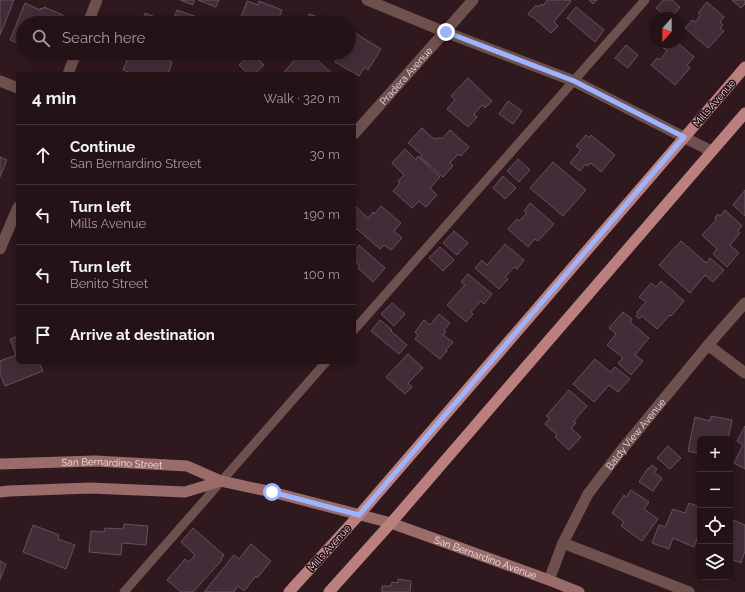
<!DOCTYPE html>
<html lang="en">
<head>
<meta charset="utf-8">
<style>
  :root { --surface:#231216; --page:#2b1b1f; --text:#f1f3f6; --muted:#a39ea1; --line:#403235 }
  body { margin:0; font-family:Raleway,sans-serif; background:var(--page); color:var(--text) }
  .controls { position:absolute; right:12px; bottom:12px; display:grid; overflow:hidden; border-radius:6px; box-shadow:0 2px 10px #0003 }
  .controls button { width:36px; height:36px; display:grid; place-items:center; padding:0; border:0; border-bottom:1px solid var(--line); background:var(--surface); color:var(--text); font:20px sans-serif }
  .compass { position:absolute; left:649px; top:12px; width:36px; height:36px; border-radius:50%; background:var(--surface); box-shadow:0 2px 10px #0003; rotate:201deg }
  .stop { position:absolute; width:12px; height:12px; margin:-9px; border:3px solid #9db4fd; border-radius:50%; background:#fff }
  .stop.end { background:#9db4fd; border-color:#fff; box-shadow:0 1px 4px #0008 }
  .list { margin:0; padding:0; list-style:none }
  h2 { display:flex; justify-content:space-between; align-items:center; height:52px; margin:0; padding:0 16px; font-size:17px }
  h2 small { font-size:13px; font-weight:400; color:var(--muted) }
  .list li { display:grid; grid-template-columns:26px 1fr auto; gap:12px; align-items:center; box-sizing:border-box; height:60px; padding:0 16px; border-top:1px solid var(--line) }
  .list b { display:block; font-size:15px; white-space:nowrap }
  .list p { margin:0; font-size:13px; white-space:nowrap; color:var(--muted) }
  .list em { font-size:13px; font-style:normal; color:var(--muted) }
  .icon { flex:none; width:22px; height:22px; fill:none; stroke:currentColor; stroke-width:2; stroke-linecap:round; stroke-linejoin:round }
  .map { position:relative; flex:none; width:745px; height:592px; overflow:hidden }
  .search { position:absolute; background:var(--surface); box-shadow:0 2px 10px #0003; left:16px; top:16px; width:340px; height:44px; display:flex; align-items:center; gap:10px; box-sizing:border-box; padding:0 14px; border-radius:22px; color:var(--muted); font-size:15px }
  .panel { position:absolute; background:var(--surface); box-shadow:0 2px 10px #0003; left:16px; top:72px; width:340px; height:292px; border-radius:6px }
  .map>svg:first-child { display:block }
  .building { fill:#422c38; stroke:#68505c }
  .lines { fill:none; stroke-linecap:round; stroke-linejoin:round }
  .service { stroke:#6e514f; stroke-width:9 }
  .minor { stroke:#6e514f; stroke-width:11 }
  .tertiary { stroke:#6e514f; stroke-width:11 }
  .secondary { stroke:#996b69; stroke-width:11 }
  .primary { stroke:#bb807d; stroke-width:11 }
  .route { stroke:#9db4fd; stroke-width:5 }
  .labels { text-anchor:middle; dominant-baseline:central; stroke-width:3; stroke-linejoin:round; paint-order:stroke }
  .street-label { font-size:10px; fill:#f0dfe3; stroke:#250f15 }
</style>
</head>
<body>
<div class="map">
<svg width="745" height="592" viewBox="0 0 745 592">
  <rect width="100%" height="100%" fill="#2f181e"/>
  <g class="building">
    <polygon points="0,0 14,0 0,35"/>
    <polygon points="180,0 194,0 193,5"/>
    <polygon points="198,0 219,0 216,7"/>
    <polygon points="547,0 570,0 571,1 554,22 558,26 551,33 533,17 533,18 528,14 536,5 538,7 541,4 543,6"/>
    <polygon points="589,0 597,0 593,4"/>
    <polygon points="663,0 672,0 680,7 671,18 668,18 656,8"/>
    <polygon points="732,0 745,0 745,4 741,8"/>
    <polygon points="247,1 258,5 259,1 282,10 277,23 239,23"/>
    <polygon points="707,2 724,17 720,22 723,25 720,28 724,31 708,48 685,28 692,20 695,22 701,15 698,13"/>
    <polygon points="25,3 40,10 41,8 43,9 44,7 63,15 60,23 23,23 23,45 10,40"/>
    <polygon points="576,7 604,30 595,42 567,18"/>
    <polygon points="177,10 197,17 194,23 172,23"/>
    <polygon points="145,13 171,23 142,23"/>
    <polygon points="309,14 324,19 322,23 306,23"/>
    <polygon points="355,33 381,49 368,70 365,67 359,76 335,62 341,53 349,53 349,34 353,36"/>
    <polygon points="656,42 677,42 694,57 687,65 690,68 675,85 651,65 657,58 660,60 667,51"/>
    <polygon points="626,45 638,55 628,68 615,58"/>
    <polygon points="130,53 150,53 172,62 168,74 134,74 123,70"/>
    <polygon points="252,53 264,65 254,74 248,74 239,65"/>
    <polygon points="301,53 309,53 333,74 285,74 284,72"/>
    <polygon points="468,78 492,101 485,108 482,105 474,114 477,117 468,127 447,109 455,100 451,96"/>
    <polygon points="508,101 522,111 513,124 499,114"/>
    <polygon points="422,128 434,139 436,138 438,139 440,137 442,139 450,130 469,147 461,156 458,154 450,163 453,166 443,177 420,157 422,155 408,143"/>
    <polygon points="586,135 589,138 591,135 615,155 601,172 591,163 588,166 586,164 580,171 570,163 581,150 576,146"/>
    <polygon points="405,149 416,160 418,156 440,177 430,188 437,195 426,207 419,201 412,208 393,191 400,183 398,181 404,175 392,163"/>
    <polygon points="0,157 7,160 0,177"/>
    <polygon points="518,159 530,170 519,182 507,171"/>
    <polygon points="553,162 586,190 563,216 530,188"/>
    <polygon points="503,176 516,188 505,199 493,188"/>
    <polygon points="745,190 745,216 733,205"/>
    <polygon points="530,203 554,224 538,241 535,239 528,247 508,229 517,219 519,221 527,213 524,211"/>
    <polygon points="355,206 368,218 373,212 374,214 381,206 401,223 394,231 402,238 391,250 384,245 380,249 357,229 354,231"/>
    <polygon points="725,210 742,226 738,231 740,233 730,245 739,253 727,267 713,254 717,249 702,235 716,220 715,218 718,214 720,216"/>
    <polygon points="454,231 468,243 457,255 443,243"/>
    <polygon points="681,241 706,263 710,258 724,270 713,282 705,275 690,293 659,265"/>
    <polygon points="505,244 524,260 517,269 514,267 505,277 508,279 499,289 475,268 482,260 487,265"/>
    <polygon points="359,245 385,268 373,282 358,268 360,266 354,261 354,250 355,250"/>
    <polygon points="440,247 454,260 443,271 429,258"/>
    <polygon points="468,274 492,294 484,304 481,301 471,312 473,314 466,322 447,305 465,285 461,282"/>
    <polygon points="661,281 684,301 671,316 670,315 657,329 642,316 639,319 636,316 638,313 637,312 646,302 639,297 651,283 656,287"/>
    <polygon points="392,303 405,314 394,326 381,314"/>
    <polygon points="623,312 632,319 630,322 649,338 635,355 643,361 631,375 618,363 623,358 607,345 616,334 609,328"/>
    <polygon points="439,314 450,323 444,330 446,332 443,335 453,342 446,350 447,351 440,359 415,339 418,335 415,332 424,320 430,325"/>
    <polygon points="380,320 392,330 391,331 407,345 399,354 371,331"/>
    <polygon points="18,336 18,362 39,362 43,371 5,386 0,374 0,361 16,355 10,339"/>
    <polygon points="408,354 423,368 408,383 412,387 405,394 386,377"/>
    <polygon points="595,359 610,372 615,367 630,379 618,392 609,385 594,402 573,384"/>
    <polygon points="569,390 587,406 574,421 576,423 571,428 581,437 569,450 555,437 557,435 545,424 550,418 546,416"/>
    <polygon points="711,416 732,420 728,439 700,439 700,454 688,451 695,417 710,421"/>
    <polygon points="745,426 745,469 734,463 743,445 737,441"/>
    <polygon points="668,446 681,458 670,469 657,458"/>
    <polygon points="652,465 657,469 654,473 662,478 653,491 639,482 648,468 649,469"/>
    <polygon points="631,490 649,502 644,509 658,519 642,541 621,526 624,522 612,513 624,495 626,497"/>
    <polygon points="689,503 700,507 700,531 694,547 673,538 669,549 652,543 659,525 665,527 673,509 685,513"/>
    <polygon points="730,519 745,525 745,551 741,563 730,559"/>
    <polygon points="124,524 148,526 146,545 122,543 121,555 89,552 91,531 104,532 105,528 123,529"/>
    <polygon points="33,525 59,535 58,539 75,545 66,569 23,552"/>
    <polygon points="193,528 224,555 221,559 222,560 193,592 181,592 167,580 185,559 189,562 195,555 181,542"/>
    <polygon points="251,544 271,561 257,578 256,576 244,591 238,586 234,592 204,592 234,555 239,559"/>
    <polygon points="0,561 6,564 0,580"/>
    <polygon points="398,579 411,581 410,592 382,592 382,586 391,586 392,582 398,583"/>
  </g>
  <g class="lines">
    <g class="service">
      <polyline points="354,330 645,0"/>
      <polyline points="124,592 326,362"/>
    </g>
    <g class="minor">
      <polyline points="88,23 97,0"/>
      <polyline points="68,74 76,53"/>
      <polyline points="0,81 18,88"/>
      <path id="s1" d="M354,134L473,0"/>
      <polyline points="0,249 18,207"/>
      <polyline points="708,345 745,373"/>
      <polyline points="563,543 689,592"/>
      <path id="s2" d="M549,580L563,543L588,494L620,452L708,345L745,303"/>
    </g>
    <polyline class="tertiary" points="367,0 445,32 574,81 711,151"/>
    <g class="secondary">
      <path id="s3" d="M0,464L95,461L187,466L221,481L272,492L391,523L549,580L579,592"/>
      <polyline points="0,492 9,491 90,488 185,492 221,481"/>
    </g>
    <g class="primary">
      <polyline points="289,592 359,515 745,67"/>
      <polyline points="329,592 391,523 745,113"/>
    </g>
  </g>
  <g class="lines">
    <polyline class="route" points="272,492 359,515 684,137 574,81 446,32"/>
  </g>
  <g class="labels">
    <g class="street-label">
      <text stroke="none"><textPath href="#s1" startOffset="78">Pradera Avenue</textPath></text>
      <text transform="translate(714 103) rotate(-49)">Mills Avenue</text>
      <text stroke="none"><textPath href="#s2" startOffset="171">Baldy View Avenue</textPath></text>
      <text stroke="none"><textPath href="#s3" startOffset="112">San Bernardino Street</textPath></text>
      <text transform="translate(329 548) rotate(-48)">Mills Avenue</text>
      <text stroke="none"><textPath href="#s3" startOffset="500">San Bernardino Avenue</textPath></text>
    </g>
  </g>
</svg>
<div class="controls">
<button>+</button>
<button>−</button>
<button><svg class="icon" aria-label="locate" viewBox="0 0 24 24"><circle cx="12" cy="12" r="6"/><path d="M12 2v4M12 18v4M2 12h4M18 12h4"/></svg></button>
<button><svg class="icon" aria-label="layers" viewBox="0 0 24 24"><path d="M12 4l9 5-9 5-9-5zM3 14l9 5 9-5"/></svg></button>
</div>
<svg class="compass" viewBox="-18 -18 36 36"><path d="M0-13l5 13h-10z" fill="#e53935"/><path d="M0 13l5-13h-10z" fill="#a39ea1"/></svg>
<div class="stop" style="left:272px;top:492px"></div>
<div class="stop end" style="left:446px;top:32px"></div>
<div class="search"><svg class="icon" aria-label="search" viewBox="0 0 24 24"><circle cx="10" cy="10" r="6"/><path d="M15 15l6 6"/></svg>Search here</div>
<section class="panel">
<h2>4 min<small>Walk · 320 m</small></h2>
<ul class="list">
<li><svg class="icon" aria-label="ahead" viewBox="0 0 24 24"><path d="M12 20V5M6 11l6-6 6 6"/></svg><div><b>Continue</b><p>San Bernardino Street</p></div><em>30 m</em></li>
<li><svg class="icon" aria-label="left" viewBox="0 0 24 24"><path d="M17 20v-9H6M10 6l-5 5 5 5"/></svg><div><b>Turn left</b><p>Mills Avenue</p></div><em>190 m</em></li>
<li><svg class="icon" aria-label="left" viewBox="0 0 24 24"><path d="M17 20v-9H6M10 6l-5 5 5 5"/></svg><div><b>Turn left</b><p>Benito Street</p></div><em>100 m</em></li>
<li><svg class="icon" aria-label="arrive" viewBox="0 0 24 24"><path d="M6 21V4h12l-3 4 3 4H6"/></svg><div><b>Arrive at destination</b></div></li>
</ul>
</section>
</div>
</body>
</html>
